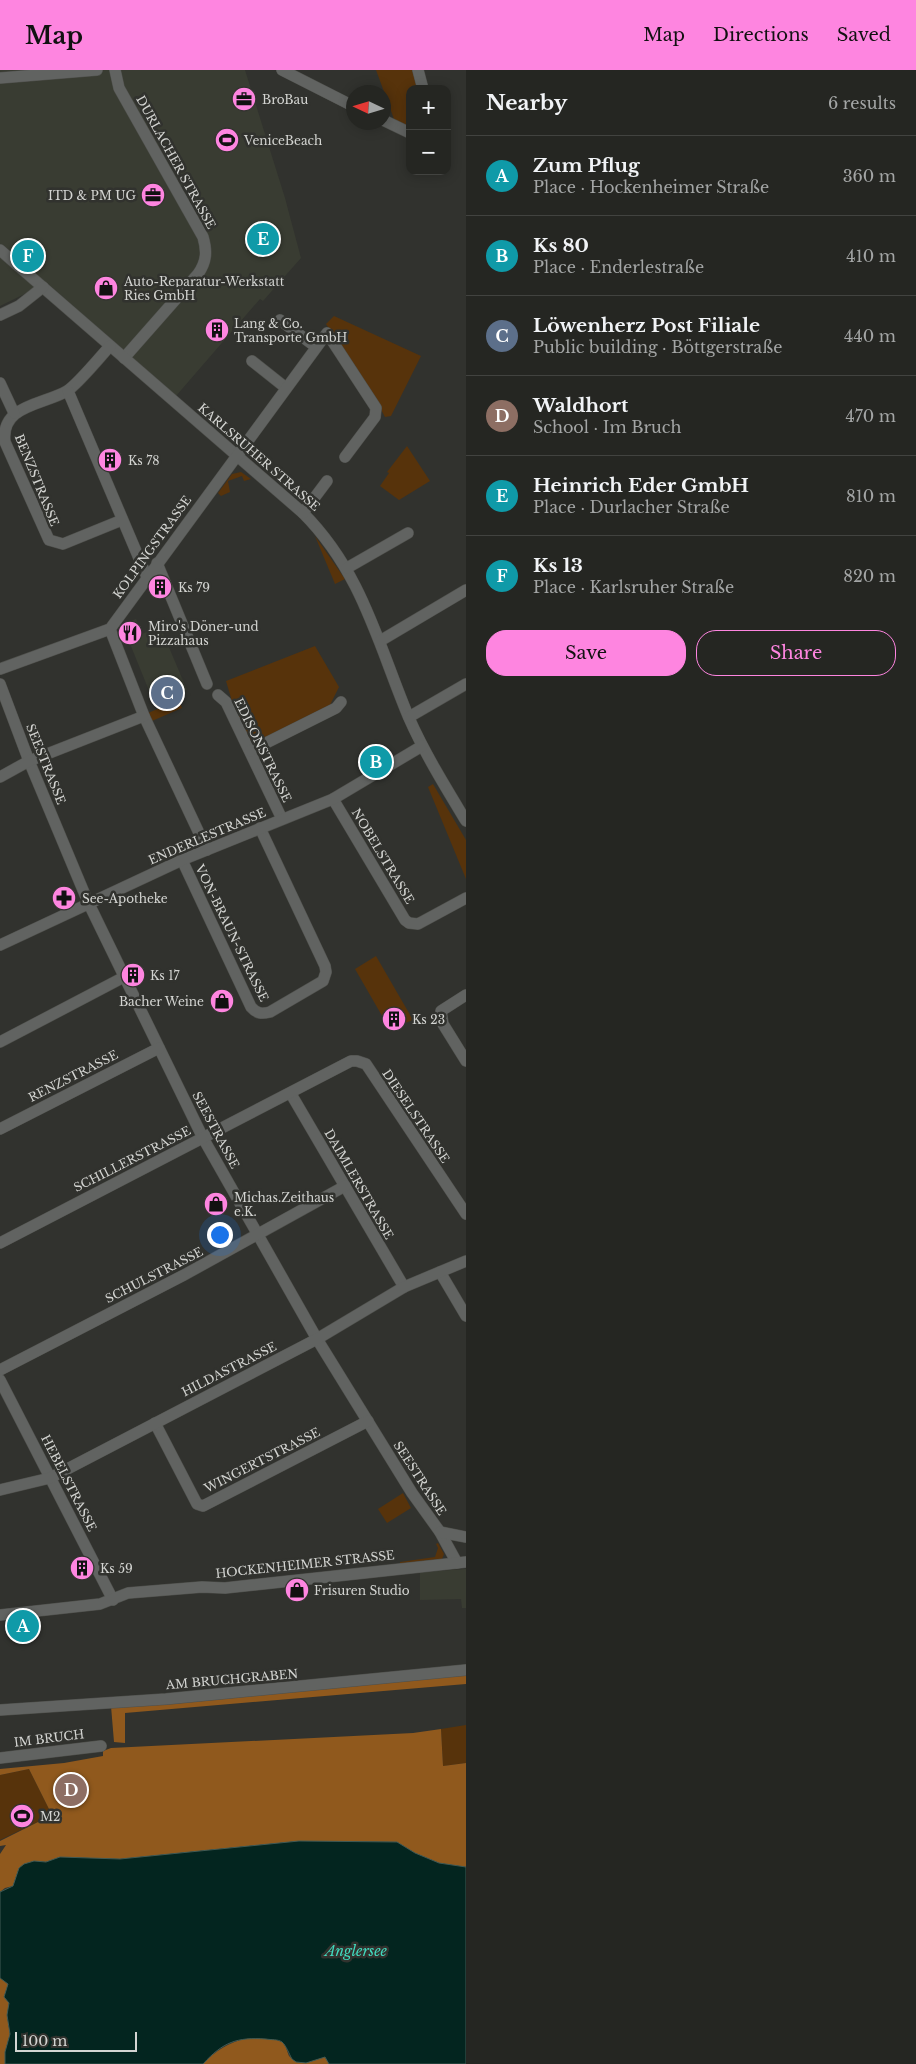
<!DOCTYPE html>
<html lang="en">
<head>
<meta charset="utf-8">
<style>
  :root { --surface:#252622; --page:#2d2e2a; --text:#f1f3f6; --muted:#a3a5a5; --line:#424340; --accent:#fe85e0 }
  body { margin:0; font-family:"Libre Baskerville",serif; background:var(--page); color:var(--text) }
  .controls { position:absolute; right:15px; top:15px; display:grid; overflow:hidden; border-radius:10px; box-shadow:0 2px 12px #0003 }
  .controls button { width:45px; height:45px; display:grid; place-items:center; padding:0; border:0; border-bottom:1px solid var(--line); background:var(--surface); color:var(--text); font:25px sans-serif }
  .compass { position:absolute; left:346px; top:15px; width:45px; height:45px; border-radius:50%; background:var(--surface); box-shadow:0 2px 12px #0003; rotate:274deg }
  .scale { position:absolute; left:15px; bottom:12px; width:122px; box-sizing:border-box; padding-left:5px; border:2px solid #d3d4d1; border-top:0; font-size:14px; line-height:18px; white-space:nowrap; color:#d3d4d1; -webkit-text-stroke:4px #31322e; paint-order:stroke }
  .you { position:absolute; left:219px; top:1164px; width:18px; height:18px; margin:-12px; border:4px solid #fff; border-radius:50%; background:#1a73e8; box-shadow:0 0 0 8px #1a73e833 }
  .badge { display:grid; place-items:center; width:32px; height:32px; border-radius:50%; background:var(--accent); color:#fff; font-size:16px; font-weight:700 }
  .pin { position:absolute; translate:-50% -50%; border:2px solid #fff; box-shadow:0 1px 5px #0006 }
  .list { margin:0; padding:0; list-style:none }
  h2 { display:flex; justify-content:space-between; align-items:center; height:65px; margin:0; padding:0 20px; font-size:21px }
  h2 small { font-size:16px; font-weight:400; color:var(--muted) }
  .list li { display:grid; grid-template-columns:32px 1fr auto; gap:15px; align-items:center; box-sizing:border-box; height:80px; padding:0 20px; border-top:1px solid var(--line) }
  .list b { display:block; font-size:19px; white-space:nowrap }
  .list p { margin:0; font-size:16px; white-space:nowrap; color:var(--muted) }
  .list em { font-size:16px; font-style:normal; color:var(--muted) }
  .actions { display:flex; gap:10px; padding:15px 20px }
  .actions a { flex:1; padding:11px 0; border:1px solid var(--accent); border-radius:20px; text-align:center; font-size:18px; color:var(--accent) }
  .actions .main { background:var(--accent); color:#111 }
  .map { position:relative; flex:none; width:466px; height:1994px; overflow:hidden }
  header { display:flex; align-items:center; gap:30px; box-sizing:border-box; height:70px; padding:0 25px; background:var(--accent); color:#111 }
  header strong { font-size:24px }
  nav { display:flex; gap:28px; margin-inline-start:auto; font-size:18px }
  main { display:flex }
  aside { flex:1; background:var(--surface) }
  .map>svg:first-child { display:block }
  .built { fill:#393c32 }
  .green { fill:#57330b }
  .forest { fill:#90591d }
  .water { fill:#03251f; stroke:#415a54 }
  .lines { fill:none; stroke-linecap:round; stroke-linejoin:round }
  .minor-casing { stroke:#4e4f4b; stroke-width:12 }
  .minor { stroke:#616361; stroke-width:11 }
  .labels { text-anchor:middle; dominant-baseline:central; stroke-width:5; stroke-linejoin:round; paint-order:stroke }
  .poi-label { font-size:12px; fill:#d3d4d1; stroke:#31322e; text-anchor:start }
  .street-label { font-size:12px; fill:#d3d4d1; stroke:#31322e }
  .water-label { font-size:14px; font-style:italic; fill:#41dbbf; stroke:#31322e }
</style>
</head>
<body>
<header>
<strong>Map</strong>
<nav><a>Map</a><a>Directions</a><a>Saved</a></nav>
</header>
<main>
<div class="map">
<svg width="466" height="1994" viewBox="0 0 466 1994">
  <rect width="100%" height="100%" fill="#31322e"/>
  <g class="built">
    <polygon points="0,0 245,0 285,128 301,188 263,231 260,229 176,326 47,213 0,236"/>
    <polygon points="136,549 142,564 160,556 187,620 154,633 122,554"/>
    <polygon points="466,1499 466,1538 462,1538 461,1529 420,1530 420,1502"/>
  </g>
  <g class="green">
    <polygon points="376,0 414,0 420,19 410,19 410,60 394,49"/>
    <polygon points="334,246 421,286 391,346 385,347 372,323 326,254"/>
    <polygon points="407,376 430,411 399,430 380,416 389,403 387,402"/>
    <polygon points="241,402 251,409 244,411 242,406 228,411 230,422 221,426 218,423 232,404"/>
    <polygon points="315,466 345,509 335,514"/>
    <polygon points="315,576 339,617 329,637 252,676 244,658 246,657 243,650 240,651 234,638 226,611"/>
    <polygon points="179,630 182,638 152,651 148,643"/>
    <polygon points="433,714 466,770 466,809 428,717"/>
    <polygon points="376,886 413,950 405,953 399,943 388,949 391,949 393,952 395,952 399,959 394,961 387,950 385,951 355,899"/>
    <polygon points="403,1423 411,1438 387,1453 378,1439"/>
    <polygon points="438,1473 444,1484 442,1489 400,1494 400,1492 435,1487 438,1478 436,1474"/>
    <polygon points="466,1655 466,1693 443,1696 441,1659"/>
    <polygon points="29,1699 52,1745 0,1770 0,1705"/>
  </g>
  <g class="forest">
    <polygon points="466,1604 466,1614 125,1643 125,1673 114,1672 111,1636"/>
    <polygon points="441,1659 443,1696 466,1693 466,1797 439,1793 415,1783 397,1772 299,1771 120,1789 60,1787 46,1792 34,1791 18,1801 13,1816 5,1818 0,1822 0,1784 6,1775 0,1776 0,1771 52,1745 29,1699 0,1705 0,1699 64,1693 103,1686 103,1681 111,1678 413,1663"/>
    <path d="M0,1906L8,1914C8,1924 1,1922 9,1933L7,1946L10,1964L5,1982V1994H0Z"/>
    <path d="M247,1968C257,1968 274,1967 282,1972C286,1975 287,1981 289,1986C297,1994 314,1990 325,1987L329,1994H203C216,1980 228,1973 247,1968Z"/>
  </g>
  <path class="water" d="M299,1771L397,1772L415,1783L439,1793L466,1797V1994H329L325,1987L306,1993L296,1992L292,1989C289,1984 286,1975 282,1972C278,1969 271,1970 266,1969C237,1967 223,1972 203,1994H5V1982L10,1964L7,1945L9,1933L4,1927L8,1914L0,1908V1822L13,1816L19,1798L24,1794L34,1791L46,1792L60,1787L120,1789Z"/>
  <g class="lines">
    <g class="minor-casing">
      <g id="minor">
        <path d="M115,0L119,18L203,167C207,181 207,191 198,204L124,288"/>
        <polyline points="282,0 353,36"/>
        <polyline points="418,0 423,19"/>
        <polyline points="0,8 97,0"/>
        <polyline points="383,50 410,63"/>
        <path d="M0,180L303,443C362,502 378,574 409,648C425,684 446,718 466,751"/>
        <polyline points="0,245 19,236 43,217"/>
        <polyline points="280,250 316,277"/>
        <path d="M110,276C100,287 78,314 67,321C43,335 0,335 5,372L49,470L63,474L122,450"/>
        <polyline points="252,291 286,318"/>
        <polyline points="0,313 14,343"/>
        <polyline points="68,321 147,507"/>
        <polyline points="303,443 327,411"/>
        <polyline points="157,493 207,614"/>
        <polyline points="347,498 408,463"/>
        <polyline points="110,559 144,646 207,780"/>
        <polyline points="380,571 466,520"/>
        <polyline points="0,599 110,559 327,263 376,338 375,347 345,387"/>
        <polyline points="0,614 29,691 88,832 203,1068 317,1269 412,1423 440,1462 457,1493"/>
        <polyline points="218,625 226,632 282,749"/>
        <polyline points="409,647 466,614"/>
        <polyline points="250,681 336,638 341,632"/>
        <polyline points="0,707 29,691 144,646"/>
        <polyline points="333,729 405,850 409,853 418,854 466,828"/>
        <path d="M182,790L251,937C257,944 262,944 270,942L323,911L326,902L325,896L260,758"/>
        <polyline points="0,875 182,790 333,729 422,676"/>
        <polyline points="466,925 441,941 443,954 466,991"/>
        <polyline points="0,972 124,907"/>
        <polyline points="291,1024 404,1217"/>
        <polyline points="0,1059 159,978"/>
        <polyline points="0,1173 351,991 357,991 366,994 466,1144"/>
        <polyline points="440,1202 466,1246"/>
        <polyline points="0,1300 184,1205 345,1116"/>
        <polyline points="0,1310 113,1530"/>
        <polyline points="155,1353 197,1434 203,1436 368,1351"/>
        <polyline points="0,1420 50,1408 317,1269 404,1217 466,1191"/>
        <polyline points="440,1462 466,1467"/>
        <polyline points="0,1545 100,1534 128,1523 202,1517 225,1518 466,1492"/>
        <polyline points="0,1640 166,1629 466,1600"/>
        <polyline points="0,1688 101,1676"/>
      </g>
    </g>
    <use href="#minor" class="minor"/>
  </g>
  <defs>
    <g id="office-disc" transform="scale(1.25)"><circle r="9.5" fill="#fe85e0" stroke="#31322e"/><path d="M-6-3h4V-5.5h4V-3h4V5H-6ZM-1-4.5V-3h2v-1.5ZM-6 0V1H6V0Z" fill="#111"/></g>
    <g id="stadium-disc" transform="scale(1.25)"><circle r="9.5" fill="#fe85e0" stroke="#31322e"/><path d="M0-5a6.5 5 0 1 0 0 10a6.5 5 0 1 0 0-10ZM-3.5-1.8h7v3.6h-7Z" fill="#111"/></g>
    <g id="shop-disc" transform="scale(1.25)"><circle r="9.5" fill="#fe85e0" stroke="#31322e"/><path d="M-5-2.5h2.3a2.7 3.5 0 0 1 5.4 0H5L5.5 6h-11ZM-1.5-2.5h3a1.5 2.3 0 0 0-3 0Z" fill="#111"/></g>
    <g id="building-disc" transform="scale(1.25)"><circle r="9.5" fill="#fe85e0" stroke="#31322e"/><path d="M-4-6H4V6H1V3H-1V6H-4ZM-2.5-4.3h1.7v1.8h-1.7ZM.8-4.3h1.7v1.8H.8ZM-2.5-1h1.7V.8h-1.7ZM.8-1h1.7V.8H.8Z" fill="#111"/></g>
    <g id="restaurant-disc" transform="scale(1.25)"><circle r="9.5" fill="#fe85e0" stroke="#31322e"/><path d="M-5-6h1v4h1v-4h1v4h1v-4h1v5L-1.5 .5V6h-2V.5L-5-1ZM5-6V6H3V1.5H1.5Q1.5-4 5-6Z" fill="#111"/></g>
    <g id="pharmacy-disc" transform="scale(1.25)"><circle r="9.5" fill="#fe85e0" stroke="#31322e"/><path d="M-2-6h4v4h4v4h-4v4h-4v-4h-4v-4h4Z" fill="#111"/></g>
  </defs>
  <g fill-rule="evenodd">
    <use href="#office-disc" x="244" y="29"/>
    <use href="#stadium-disc" x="227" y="70"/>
    <use href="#office-disc" x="153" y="125"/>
    <use href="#shop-disc" x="106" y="218"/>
    <use href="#building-disc" x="217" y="260"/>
    <use href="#building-disc" x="110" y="390"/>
    <use href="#building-disc" x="160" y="517"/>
    <use href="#restaurant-disc" x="130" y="563"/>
    <use href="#pharmacy-disc" x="64" y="828"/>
    <use href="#building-disc" x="133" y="905"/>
    <use href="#shop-disc" x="222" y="931"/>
    <use href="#building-disc" x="394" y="949"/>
    <use href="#shop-disc" x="216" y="1134"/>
    <use href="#building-disc" x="82" y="1498"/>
    <use href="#shop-disc" x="297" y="1520"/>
    <use href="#stadium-disc" x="22" y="1746"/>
  </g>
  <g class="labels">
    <g class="poi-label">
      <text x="262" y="29">BroBau</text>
      <text x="244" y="70">VeniceBeach</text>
      <text x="136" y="125" text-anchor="end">ITD &amp; PM UG</text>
      <text x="124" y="211">Auto-Reparatur-Werkstatt<tspan x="124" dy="14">Ries GmbH</tspan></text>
      <text x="234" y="253">Lang &amp; Co.<tspan x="234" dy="14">Transporte GmbH</tspan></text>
      <text x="128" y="390">Ks 78</text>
      <text x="178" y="517">Ks 79</text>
      <text x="148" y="556">Miro's Döner-und<tspan x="148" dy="14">Pizzahaus</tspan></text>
      <text x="82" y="828">See-Apotheke</text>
      <text x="150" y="905">Ks 17</text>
      <text x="204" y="931" text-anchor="end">Bacher Weine</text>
      <text x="412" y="949">Ks 23</text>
      <text x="234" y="1127">Michas.Zeithaus<tspan x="234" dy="14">e.K.</tspan></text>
      <text x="100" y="1498">Ks 59</text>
      <text x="314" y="1520">Frisuren Studio</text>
      <text x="40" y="1746">M2</text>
    </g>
    <g class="street-label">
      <text transform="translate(176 92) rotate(61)">DURLACHER STRASSE</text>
      <text transform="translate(259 387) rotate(41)">KARLSRUHER STRASSE</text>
      <text transform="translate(37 410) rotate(68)">BENZSTRASSE</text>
      <text transform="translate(152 477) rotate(-54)">KOLPINGSTRASSE</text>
      <text transform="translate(263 680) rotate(64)">EDISONSTRASSE</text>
      <text transform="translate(46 694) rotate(68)">SEESTRASSE</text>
      <text transform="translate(207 766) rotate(-23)">ENDERLESTRASSE</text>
      <text transform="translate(383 786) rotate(59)">NOBELSTRASSE</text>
      <text transform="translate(232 863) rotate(64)">VON-BRAUN-STRASSE</text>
      <text transform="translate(73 1006) rotate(-27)">RENZSTRASSE</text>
      <text transform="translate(416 1046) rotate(56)">DIESELSTRASSE</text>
      <text transform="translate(216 1060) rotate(62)">SEESTRASSE</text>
      <text transform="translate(132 1089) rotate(-27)">SCHILLERSTRASSE</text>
      <text transform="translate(359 1114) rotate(60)">DAIMLERSTRASSE</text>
      <text transform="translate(154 1205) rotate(-27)">SCHULSTRASSE</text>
      <text transform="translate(229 1299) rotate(-27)">HILDASTRASSE</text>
      <text transform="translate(262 1390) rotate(-27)">WINGERTSTRASSE</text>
      <text transform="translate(420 1408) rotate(57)">SEESTRASSE</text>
      <text transform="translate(69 1413) rotate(63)">HEBELSTRASSE</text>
      <text transform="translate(305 1494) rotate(-6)">HOCKENHEIMER STRASSE</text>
      <text transform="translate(232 1609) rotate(-5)">AM BRUCHGRABEN</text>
      <text transform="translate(49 1668) rotate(-7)">IM BRUCH</text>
    </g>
    <g class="water-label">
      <text x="356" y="1881">Anglersee</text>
    </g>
  </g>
</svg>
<div class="controls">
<button>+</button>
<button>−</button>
</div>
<svg class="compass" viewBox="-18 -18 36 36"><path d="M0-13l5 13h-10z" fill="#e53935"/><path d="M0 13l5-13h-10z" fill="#a3a5a5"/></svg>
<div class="scale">100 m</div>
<div class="you"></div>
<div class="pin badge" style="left:23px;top:1556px;background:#0f9aa8">A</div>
<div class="pin badge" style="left:376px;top:692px;background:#0f9aa8">B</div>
<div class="pin badge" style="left:167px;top:623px;background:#5c6f8a">C</div>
<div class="pin badge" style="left:71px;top:1720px;background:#8d6e63">D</div>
<div class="pin badge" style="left:263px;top:169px;background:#0f9aa8">E</div>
<div class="pin badge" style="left:28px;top:186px;background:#0f9aa8">F</div>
</div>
<aside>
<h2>Nearby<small>6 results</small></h2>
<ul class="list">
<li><span class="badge" style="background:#0f9aa8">A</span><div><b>Zum Pflug</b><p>Place · Hockenheimer Straße</p></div><em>360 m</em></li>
<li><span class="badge" style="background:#0f9aa8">B</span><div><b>Ks 80</b><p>Place · Enderlestraße</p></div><em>410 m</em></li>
<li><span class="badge" style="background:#5c6f8a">C</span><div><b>Löwenherz Post Filiale</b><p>Public building · Böttgerstraße</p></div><em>440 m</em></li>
<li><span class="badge" style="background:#8d6e63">D</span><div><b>Waldhort</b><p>School · Im Bruch</p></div><em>470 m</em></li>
<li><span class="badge" style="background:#0f9aa8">E</span><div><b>Heinrich Eder GmbH</b><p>Place · Durlacher Straße</p></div><em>810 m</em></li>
<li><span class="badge" style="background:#0f9aa8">F</span><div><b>Ks 13</b><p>Place · Karlsruher Straße</p></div><em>820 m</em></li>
</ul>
<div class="actions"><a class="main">Save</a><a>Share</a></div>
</aside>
</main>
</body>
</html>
